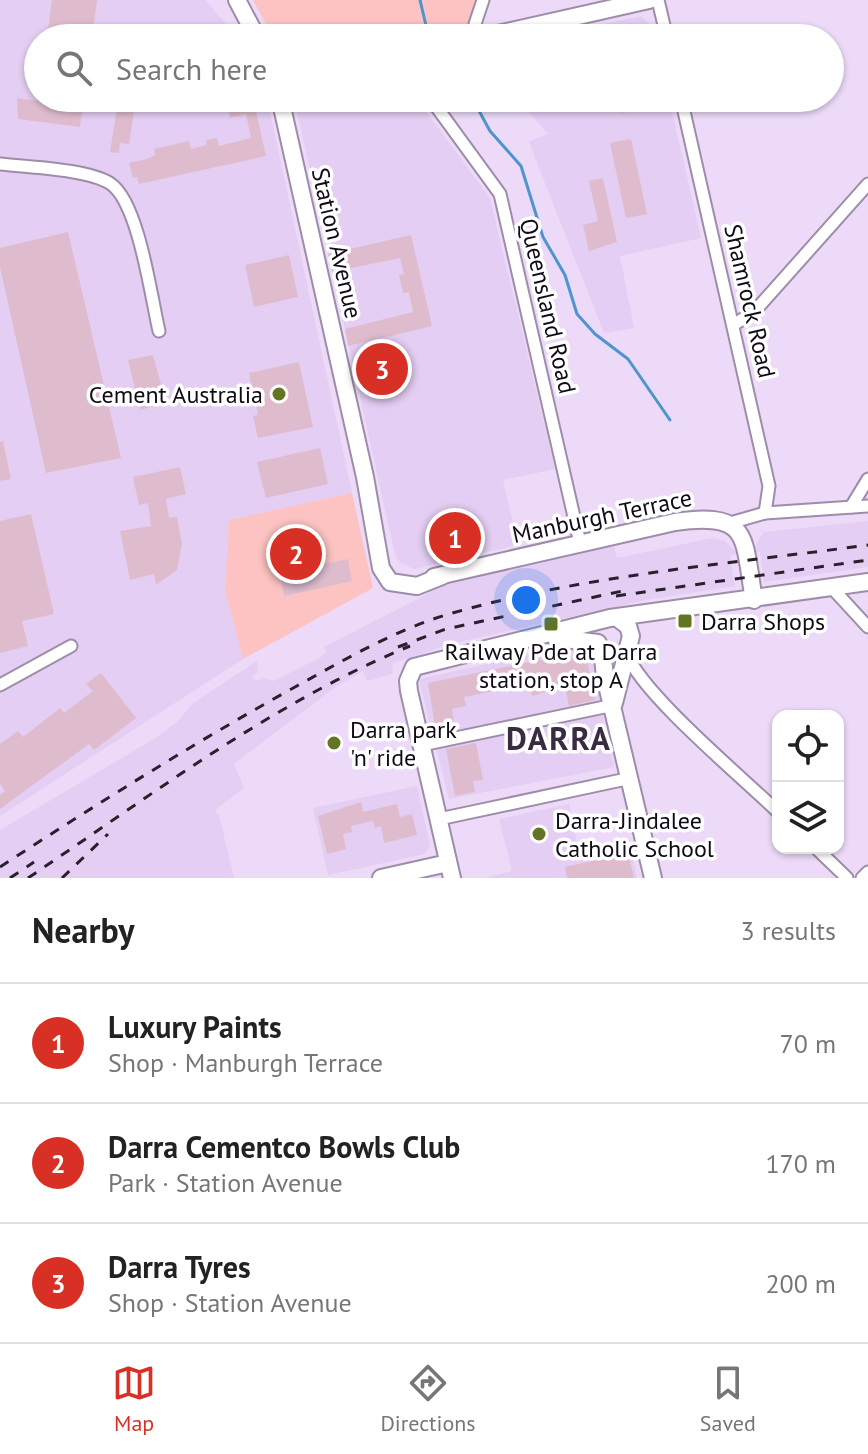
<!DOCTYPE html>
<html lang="en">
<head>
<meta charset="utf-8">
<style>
  :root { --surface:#fff; --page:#f2f2f2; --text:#222; --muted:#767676; --line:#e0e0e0; --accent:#d93025 }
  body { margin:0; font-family:"PT Sans",sans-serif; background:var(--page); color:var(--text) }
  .controls { position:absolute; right:24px; bottom:24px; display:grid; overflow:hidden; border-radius:16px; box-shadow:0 2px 6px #0004 }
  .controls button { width:72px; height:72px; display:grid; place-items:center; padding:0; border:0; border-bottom:2px solid var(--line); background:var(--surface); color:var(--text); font:40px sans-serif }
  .you { position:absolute; left:526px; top:600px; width:28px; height:28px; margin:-20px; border:6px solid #fff; border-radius:50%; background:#1a73e8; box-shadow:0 0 0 12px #1a73e833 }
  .badge { display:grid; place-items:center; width:52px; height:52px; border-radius:50%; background:var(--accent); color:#fff; font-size:26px; font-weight:700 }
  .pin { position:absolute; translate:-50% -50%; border:4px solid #fff; box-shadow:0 2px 8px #0006 }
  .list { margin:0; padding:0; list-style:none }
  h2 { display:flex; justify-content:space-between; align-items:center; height:104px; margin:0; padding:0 32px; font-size:34px }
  h2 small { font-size:26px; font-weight:400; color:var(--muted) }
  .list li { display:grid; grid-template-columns:52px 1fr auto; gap:24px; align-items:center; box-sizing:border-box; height:120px; padding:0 32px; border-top:2px solid var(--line) }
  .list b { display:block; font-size:30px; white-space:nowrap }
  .list p { margin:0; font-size:26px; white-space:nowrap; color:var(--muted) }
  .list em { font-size:26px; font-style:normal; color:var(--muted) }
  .icon { flex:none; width:44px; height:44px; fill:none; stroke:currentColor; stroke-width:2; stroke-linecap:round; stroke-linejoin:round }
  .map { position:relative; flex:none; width:868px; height:878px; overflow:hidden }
  .search { position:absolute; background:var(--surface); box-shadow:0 2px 6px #0004; left:24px; right:24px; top:24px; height:88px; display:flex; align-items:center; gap:20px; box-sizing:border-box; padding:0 28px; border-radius:44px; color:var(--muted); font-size:30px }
  .sheet { height:464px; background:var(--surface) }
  nav { display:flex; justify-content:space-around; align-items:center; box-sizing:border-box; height:112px; border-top:2px solid var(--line); background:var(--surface); font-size:22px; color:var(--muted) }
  nav a { display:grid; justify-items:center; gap:4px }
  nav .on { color:var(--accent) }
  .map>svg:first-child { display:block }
  .built { fill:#e4cef3 }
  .green { fill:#fcc3c2 }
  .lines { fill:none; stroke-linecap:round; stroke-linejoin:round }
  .stream { stroke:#4d95cc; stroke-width:3 }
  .building { fill:#debcce }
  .street-casing { stroke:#9e8daa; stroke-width:15 }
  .secondary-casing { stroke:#9e8daa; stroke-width:20 }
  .street { stroke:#fff; stroke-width:11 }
  .secondary { stroke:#fff; stroke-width:16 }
  .rail { stroke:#28212d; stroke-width:3; stroke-dasharray:10 10; stroke-linecap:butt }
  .poi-dot { fill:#637422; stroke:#fff; stroke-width:3 }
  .labels { text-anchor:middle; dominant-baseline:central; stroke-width:7; stroke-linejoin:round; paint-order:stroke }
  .street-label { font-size:24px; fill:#100a14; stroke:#fff }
  .poi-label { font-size:24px; fill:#100a14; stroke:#fff; text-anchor:start }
  .district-label { font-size:32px; font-weight:bold; letter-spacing:2px; fill:#3a2b43; stroke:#fff }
</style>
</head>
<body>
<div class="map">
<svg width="868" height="878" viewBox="0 0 868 878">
  <rect width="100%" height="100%" fill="#ecdaf8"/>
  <g class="built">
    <polygon points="0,0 205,0 235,34 238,38 38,38 38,98 267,98 352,493 229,520 225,590 243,659 0,816"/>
    <polygon points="641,16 651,25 655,38 538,38"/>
    <polygon points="294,98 416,98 490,198 555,469 503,480 518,545 414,569 399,562 395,555"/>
    <polygon points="517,98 669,98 701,238 620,256 634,328 604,333 529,142 548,134"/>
    <polygon points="868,521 868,567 764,582 760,552 751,552 764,532"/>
    <polygon points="713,538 725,541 738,554 730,556 735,586 646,600 454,643 393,663 392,674 367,681 363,671 334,688 234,764 244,788 215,810 219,815 234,878 0,878 0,830 154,739 178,721 192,704 257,661 258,672 252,676 256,681 262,678 274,681 321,657 327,652 324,647 443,586 614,546 617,558"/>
    <polygon points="581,648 590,653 602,703 433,738 419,679 555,649"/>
    <polygon points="602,712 614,767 449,799 436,747"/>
    <polygon points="417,786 430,845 425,854 328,875 313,808"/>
    <polygon points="569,804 580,859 631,850 637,878 485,878 512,871 499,819"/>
  </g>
  <g class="green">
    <polygon points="253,0 478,0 467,26 419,38 273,38"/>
    <polygon points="352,493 373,588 243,659 225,590 229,520"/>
  </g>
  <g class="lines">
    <g class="stream">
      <polyline points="420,0 428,34"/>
      <polyline points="472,98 490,131 521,166 543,237 565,275 577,314 595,334 628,359 670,420"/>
    </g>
  </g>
  <g class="building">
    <polygon points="52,0 97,0 92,38 47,38"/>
    <polygon points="17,98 38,101 39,98 84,98 80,127 18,119"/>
    <polygon points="226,98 253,98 266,156 139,184 137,177 133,178 129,163 147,159 155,155 154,149 189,141 191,149 207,145 206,140 217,138 219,146 251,138 246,114 230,118"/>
    <polygon points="606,98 627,98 630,111 621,113 620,107 609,110"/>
    <polygon points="117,108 134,110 129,144 120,143 119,153 110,152"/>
    <polygon points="631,139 647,214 626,218 610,143"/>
    <polygon points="603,178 617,242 589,251 583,225 598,221 589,181"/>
    <polygon points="68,232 121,458 46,473 0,267 0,248"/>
    <polygon points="411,235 432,326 348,346 345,329 413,312 409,292 403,293 399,275 404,274 400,258 332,272 328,254"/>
    <polygon points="289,255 298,297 254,307 245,265"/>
    <polygon points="153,355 166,403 140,410 128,360"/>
    <polygon points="299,362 313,427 258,438 253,416 258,415 249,373"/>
    <polygon points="3,441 11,479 0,481 0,442"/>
    <polygon points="320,448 328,484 266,498 257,462"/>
    <polygon points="180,467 186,494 166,499 169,518 177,517 182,544 177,570 156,585 154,574 130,580 120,531 151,526 148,503 139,505 133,477"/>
    <polygon points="31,514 54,614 22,621 28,646 0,653 0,521"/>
    <polygon points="348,559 352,581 284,596 280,573"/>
    <polygon points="586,655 595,700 569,706 565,686 532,696 529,684 464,697 466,706 452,709 454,722 435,726 428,683 559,656 560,660"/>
    <polygon points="101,673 136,718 94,750 89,744 0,809 0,795 5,791 0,783 0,744 18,731 23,737 60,708 64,713 93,691 86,684"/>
    <polygon points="476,743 483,780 473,781 475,792 455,796 446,749"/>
    <polygon points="361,802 363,812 397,804 400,817 412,814 417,835 384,843 381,826 375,828 373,821 351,826 352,832 343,834 346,849 327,854 318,816"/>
    <polygon points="628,853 634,878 567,878 565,867"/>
  </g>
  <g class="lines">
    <g class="street-casing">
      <g id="street">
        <polyline points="658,0 667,38"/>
        <polyline points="477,38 475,24 483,0"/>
        <polyline points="430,98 500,194 580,543"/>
        <polyline points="681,98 769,486 765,513"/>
        <path d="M0,164C27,167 89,169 111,184C139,204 151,297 159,331"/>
        <polyline points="733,325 754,312 868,184"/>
        <polyline points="851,507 868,479"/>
        <polyline points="730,523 765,513 868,506"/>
        <polyline points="833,589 868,627"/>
        <path d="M627,654C642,694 743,778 778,812"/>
        <polyline points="0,685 71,646"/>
        <polyline points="422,745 614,705"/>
        <polyline points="439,819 631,778"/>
        <polyline points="816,848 847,878"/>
        <polyline points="862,878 868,872"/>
      </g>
    </g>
    <g class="secondary-casing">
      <g id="secondary">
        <polyline points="237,0 257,38"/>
        <polyline points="480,38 649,0"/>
        <polyline points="280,98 365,477 381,568 390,582 417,586 442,576"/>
        <path d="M434,577L675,522C751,511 743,537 754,600"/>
        <polyline points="556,638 598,643"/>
        <polyline points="602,649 605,677 653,878"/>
        <polyline points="614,703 631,636 628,626 620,620"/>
        <polyline points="381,878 448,863"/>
        <polyline points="452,878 409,691 408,681 414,667 610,618 868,582"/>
      </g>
    </g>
    <use href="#street" class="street"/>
    <use href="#secondary" class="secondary"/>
    <g class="rail">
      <polyline points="616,596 868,560"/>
      <polyline points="398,647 446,629 627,590"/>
      <path d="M0,867C97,804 194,743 295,687C344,660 395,630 449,614C584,575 729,564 868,545"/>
      <polyline points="10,878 34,862"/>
      <path d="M28,878C152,795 272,703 410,646"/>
      <polyline points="62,878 108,834"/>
    </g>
  </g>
  <g class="poi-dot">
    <circle cx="279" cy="394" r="8"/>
    <rect x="677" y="613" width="16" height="16" rx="4"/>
    <rect x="543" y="616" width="16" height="16" rx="4"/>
    <circle cx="334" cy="743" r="8"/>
    <circle cx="539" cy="834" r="8"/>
  </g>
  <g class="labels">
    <g class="street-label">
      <text transform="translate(337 243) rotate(77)">Station Avenue</text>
      <text transform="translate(750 301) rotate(77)">Shamrock Road</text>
      <text transform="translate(548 306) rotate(77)">Queensland Road</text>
      <text transform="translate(602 516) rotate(-12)">Manburgh Terrace</text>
    </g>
    <g class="poi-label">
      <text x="263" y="394" text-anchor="end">Cement Australia</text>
      <text x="701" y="621">Darra Shops</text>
      <text x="551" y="651" text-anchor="middle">Railway Pde at Darra<tspan x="551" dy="28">station, stop A</tspan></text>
      <text x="350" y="729">Darra park<tspan x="350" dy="28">'n' ride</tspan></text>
      <text x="555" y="820">Darra-Jindalee<tspan x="555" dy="28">Catholic School</tspan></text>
    </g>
    <g class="district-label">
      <text x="559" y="738">DARRA</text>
    </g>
  </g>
</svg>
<div class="controls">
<button><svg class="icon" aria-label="locate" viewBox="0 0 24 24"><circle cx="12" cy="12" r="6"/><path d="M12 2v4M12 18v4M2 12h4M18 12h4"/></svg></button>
<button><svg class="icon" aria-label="layers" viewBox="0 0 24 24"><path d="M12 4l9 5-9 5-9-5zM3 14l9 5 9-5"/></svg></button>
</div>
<div class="you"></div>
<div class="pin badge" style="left:455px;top:538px">1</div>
<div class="pin badge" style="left:296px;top:554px">2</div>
<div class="pin badge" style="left:382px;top:369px">3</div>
<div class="search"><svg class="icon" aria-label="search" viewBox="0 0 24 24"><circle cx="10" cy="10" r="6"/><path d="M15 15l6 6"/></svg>Search here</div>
</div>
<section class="sheet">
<h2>Nearby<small>3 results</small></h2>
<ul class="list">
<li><span class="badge">1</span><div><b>Luxury Paints</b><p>Shop · Manburgh Terrace</p></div><em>70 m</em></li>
<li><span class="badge">2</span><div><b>Darra Cementco Bowls Club</b><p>Park · Station Avenue</p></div><em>170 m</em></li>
<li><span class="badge">3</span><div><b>Darra Tyres</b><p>Shop · Station Avenue</p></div><em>200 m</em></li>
</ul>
</section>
<nav>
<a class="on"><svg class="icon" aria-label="map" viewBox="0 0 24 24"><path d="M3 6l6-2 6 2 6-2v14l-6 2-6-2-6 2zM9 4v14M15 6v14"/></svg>Map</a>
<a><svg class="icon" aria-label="directions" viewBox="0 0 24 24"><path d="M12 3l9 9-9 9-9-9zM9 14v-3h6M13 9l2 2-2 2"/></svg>Directions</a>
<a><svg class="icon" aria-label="saved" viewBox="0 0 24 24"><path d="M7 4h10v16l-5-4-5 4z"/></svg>Saved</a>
</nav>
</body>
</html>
